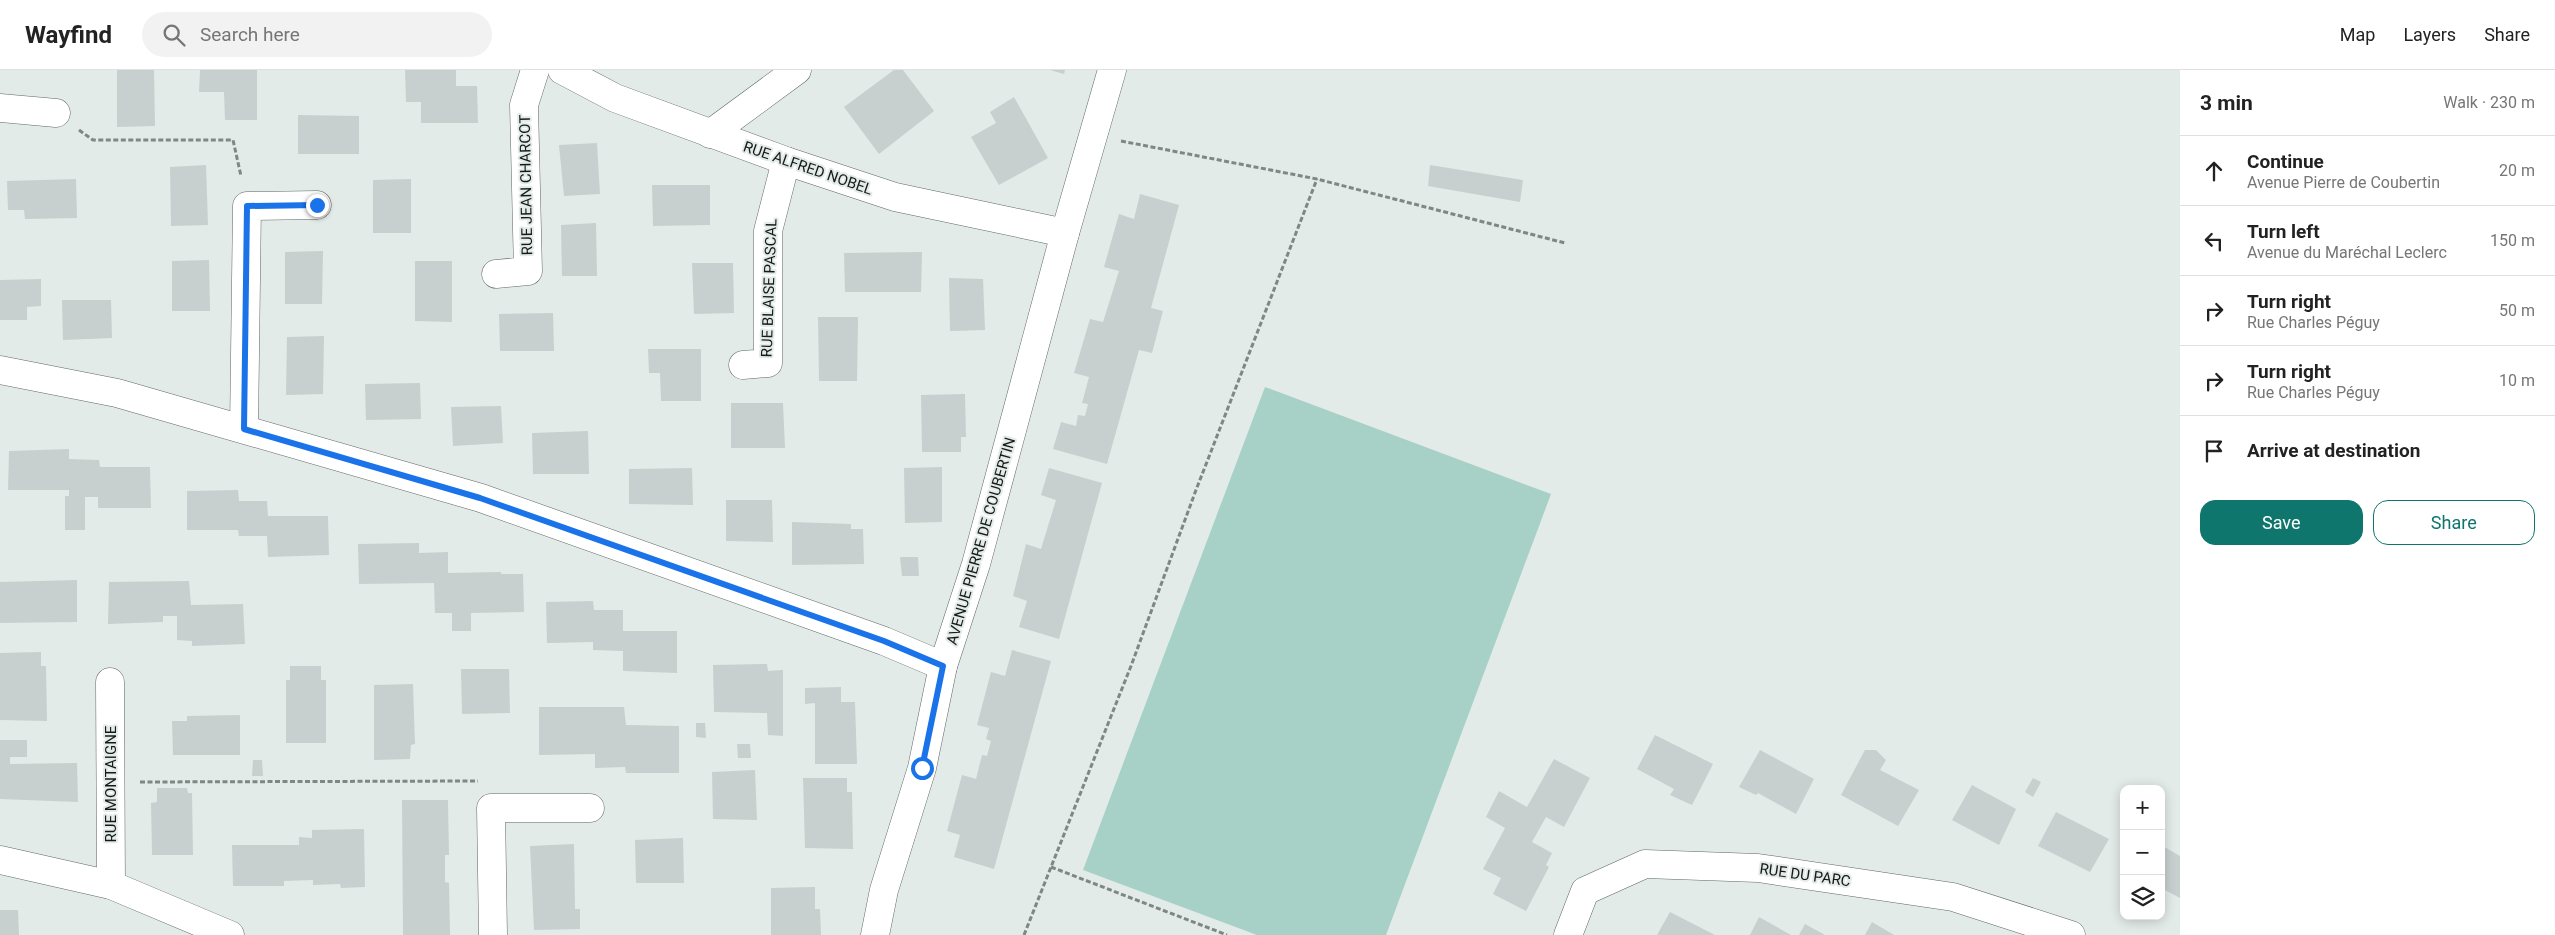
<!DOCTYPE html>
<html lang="en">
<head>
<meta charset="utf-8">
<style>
  :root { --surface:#fff; --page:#f2f2f2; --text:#222; --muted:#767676; --line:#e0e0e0; --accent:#0f766e }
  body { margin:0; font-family:Roboto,sans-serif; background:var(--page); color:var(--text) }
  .controls { position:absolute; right:15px; bottom:15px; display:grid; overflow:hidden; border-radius:10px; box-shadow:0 2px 12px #0003 }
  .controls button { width:45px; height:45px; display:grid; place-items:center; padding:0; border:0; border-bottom:1px solid var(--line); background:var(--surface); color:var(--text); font:25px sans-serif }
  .stop { position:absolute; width:15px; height:15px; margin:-11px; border:4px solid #1a73e8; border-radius:50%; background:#fff }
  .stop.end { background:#1a73e8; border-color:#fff; box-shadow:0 1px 5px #0008 }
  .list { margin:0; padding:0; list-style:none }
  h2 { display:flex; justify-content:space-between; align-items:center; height:65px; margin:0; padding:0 20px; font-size:21px }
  h2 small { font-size:16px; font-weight:400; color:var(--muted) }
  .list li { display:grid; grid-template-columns:32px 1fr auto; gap:15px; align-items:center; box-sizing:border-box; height:70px; padding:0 20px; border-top:1px solid var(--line) }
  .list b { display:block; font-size:19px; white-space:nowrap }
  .list p { margin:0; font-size:16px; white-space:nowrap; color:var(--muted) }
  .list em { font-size:16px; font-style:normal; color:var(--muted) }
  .actions { display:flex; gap:10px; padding:15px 20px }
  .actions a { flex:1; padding:11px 0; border:1px solid var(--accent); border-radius:15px; text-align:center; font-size:18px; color:var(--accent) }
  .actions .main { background:var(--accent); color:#fff }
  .icon { flex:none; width:28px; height:28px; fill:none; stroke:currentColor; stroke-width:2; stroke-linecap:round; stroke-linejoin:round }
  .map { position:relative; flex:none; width:2180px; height:865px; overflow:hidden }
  header { display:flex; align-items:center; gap:30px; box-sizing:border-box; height:70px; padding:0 25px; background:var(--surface); border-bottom:1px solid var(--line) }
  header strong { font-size:24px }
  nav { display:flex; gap:28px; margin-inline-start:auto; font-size:18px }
  .search { width:350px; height:45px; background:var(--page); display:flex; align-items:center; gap:12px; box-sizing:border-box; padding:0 18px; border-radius:28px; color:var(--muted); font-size:19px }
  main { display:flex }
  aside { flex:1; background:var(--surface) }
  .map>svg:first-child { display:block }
  .green { fill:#a7d1c6 }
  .building { fill:#c7d0ce }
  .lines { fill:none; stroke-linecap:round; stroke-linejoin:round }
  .minor-casing { stroke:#606866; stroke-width:29 }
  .path { stroke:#808684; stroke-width:3; stroke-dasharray:5 2.5; stroke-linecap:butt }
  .minor { stroke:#fff; stroke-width:28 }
  .route { stroke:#1a73e8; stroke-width:6 }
  .labels { text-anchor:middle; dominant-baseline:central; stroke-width:4; stroke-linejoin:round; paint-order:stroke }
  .street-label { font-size:15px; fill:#161918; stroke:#e2ebe8 }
</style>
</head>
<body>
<header>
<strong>Wayfind</strong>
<div class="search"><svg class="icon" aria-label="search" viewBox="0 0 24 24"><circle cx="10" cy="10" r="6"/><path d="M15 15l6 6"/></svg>Search here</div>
<nav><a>Map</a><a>Layers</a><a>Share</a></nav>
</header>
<main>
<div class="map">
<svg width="2180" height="865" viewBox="0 0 2180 865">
  <rect width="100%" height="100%" fill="#e2ebe8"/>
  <polygon class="green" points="1265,317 1551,424 1386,865 1257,865 1083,800"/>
  <g class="building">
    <polygon points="117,0 154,0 155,56 117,57"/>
    <polygon points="200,0 257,0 257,50 225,50 224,22 199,22"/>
    <polygon points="405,0 456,0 456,16 477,16 478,53 421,53 421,32 406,32"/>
    <polygon points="894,0 903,0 934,41 879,84 844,37"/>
    <polygon points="1050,0 1065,0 1064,4"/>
    <polygon points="1014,27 1048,88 999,115 971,67 996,53 990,42"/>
    <polygon points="298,45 359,46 359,84 298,84"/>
    <polygon points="597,73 600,124 564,126 559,75"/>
    <polygon points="206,95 208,155 171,156 170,97"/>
    <polygon points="1430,95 1523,110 1520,132 1428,116"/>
    <polygon points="76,109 77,148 25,149 24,140 8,140 7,111"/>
    <polygon points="411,109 411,163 373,163 373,110"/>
    <polygon points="652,115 710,115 710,155 653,156"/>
    <polygon points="1140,124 1179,135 1151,238 1163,241 1152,283 1139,280 1107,394 1053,379 1061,352 1076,356 1078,345 1085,346 1088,334 1082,333 1089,307 1074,303 1090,249 1103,252 1119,201 1104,197 1119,144 1134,149"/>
    <polygon points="596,153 597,206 562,206 561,155"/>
    <polygon points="323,181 322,234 285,234 285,182"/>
    <polygon points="922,182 921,222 845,222 844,183"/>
    <polygon points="209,190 210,241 172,241 172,191"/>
    <polygon points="415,191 452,191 452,252 415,251"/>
    <polygon points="692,193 733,193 734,243 694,244"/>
    <polygon points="949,208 983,209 985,260 950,261"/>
    <polygon points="41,209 41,236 27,237 27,250 0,250 0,210"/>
    <polygon points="62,230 111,230 112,268 63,270"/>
    <polygon points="553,243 554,281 500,281 499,244"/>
    <polygon points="818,247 858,247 857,311 819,311"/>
    <polygon points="324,266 323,324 286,325 287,267"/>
    <polygon points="648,279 701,279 701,331 661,331 660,303 649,303"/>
    <polygon points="420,313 421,349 366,350 365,314"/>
    <polygon points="965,324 966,367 961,367 961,382 922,382 921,325"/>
    <polygon points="731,333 783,333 785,378 731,378"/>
    <polygon points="501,336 503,373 453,376 451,337"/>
    <polygon points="588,361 589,404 533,404 532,363"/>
    <polygon points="69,379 69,389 99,390 100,397 150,397 151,438 98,438 98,427 85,427 85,460 65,460 65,426 69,426 69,420 8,420 9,381"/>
    <polygon points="942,397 942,452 905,453 904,398"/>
    <polygon points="692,398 693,435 629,434 629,399"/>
    <polygon points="1049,398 1102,413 1059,569 1019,557 1027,531 1013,526 1026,474 1041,479 1056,430 1041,425"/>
    <polygon points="238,420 239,431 267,431 268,446 328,446 329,485 268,487 267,466 239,466 238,460 187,460 187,421"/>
    <polygon points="726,430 772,430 773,472 726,471"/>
    <polygon points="792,452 851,454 851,459 863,459 864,494 792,495"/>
    <polygon points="419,473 419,483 448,482 448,503 501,502 501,504 523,504 524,542 471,543 471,561 452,561 452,543 435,543 434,513 359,514 358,474"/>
    <polygon points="900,487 918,487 919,506 902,506"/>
    <polygon points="77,510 77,552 0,553 0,512"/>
    <polygon points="189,511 191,535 243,534 245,574 192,576 192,571 177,570 177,546 163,546 163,552 108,554 109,512"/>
    <polygon points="593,531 594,540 623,540 623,561 677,561 677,603 623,601 623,581 593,580 593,572 547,573 546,532"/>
    <polygon points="1012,580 1051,591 994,799 954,787 960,765 947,761 962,705 976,709 982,685 987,686 991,671 986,669 989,658 977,655 991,602 1005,606"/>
    <polygon points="41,582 41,596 46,596 47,651 0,650 0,583"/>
    <polygon points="767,594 768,601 783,600 783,666 768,665 767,643 714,642 713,595"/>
    <polygon points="290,596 321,596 321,610 326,610 326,673 286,673 286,610 290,610"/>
    <polygon points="461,599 509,599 510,643 462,644"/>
    <polygon points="413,614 415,674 411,675 410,689 374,690 374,615"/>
    <polygon points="841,617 841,632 855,632 857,694 815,694 815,633 805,634 805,618"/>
    <polygon points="539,637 624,637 626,655 679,656 679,703 626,703 625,697 595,698 595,684 539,685"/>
    <polygon points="240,645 240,685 173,685 172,651 187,651 187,646"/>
    <polygon points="696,653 705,653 706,668 696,667"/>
    <polygon points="1655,665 1713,694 1692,735 1670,725 1674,719 1637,699"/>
    <polygon points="0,670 27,670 27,687 10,687 10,694 77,693 78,732 0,729"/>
    <polygon points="737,674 750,674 751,688 738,688"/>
    <polygon points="1760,680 1814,709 1796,744 1758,723 1756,725 1739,717"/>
    <polygon points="1865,680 1876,680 1886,690 1880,700 1919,720 1898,756 1841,725"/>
    <polygon points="1554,689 1590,708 1564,757 1546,747 1532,772 1552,783 1546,795 1549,797 1526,841 1493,824 1501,808 1483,799 1505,758 1486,747 1499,721 1527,737"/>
    <polygon points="253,690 262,690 263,706 252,706"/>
    <polygon points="755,700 757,750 713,749 712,702"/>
    <polygon points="803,708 847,708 847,722 852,722 853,779 805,778"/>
    <polygon points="2033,708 2041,712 2033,727 2025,722"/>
    <polygon points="1972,715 2016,739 1999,775 1952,750"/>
    <polygon points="157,718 187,718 188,723 192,723 193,785 152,785 151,733 157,732"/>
    <polygon points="402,730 448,730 449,785 445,785 445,812 449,813 450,865 403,865"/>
    <polygon points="2056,742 2109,769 2090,802 2038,776"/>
    <polygon points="364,759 365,817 341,818 340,814 313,815 313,810 284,811 284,816 233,816 232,775 299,775 299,767 312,768 312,760"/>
    <polygon points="683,768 684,813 636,813 635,770"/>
    <polygon points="574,774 575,839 580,839 580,859 534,860 530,776"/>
    <polygon points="2161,775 2180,786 2180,828 2161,818"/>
    <polygon points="815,817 815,839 820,839 821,865 771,865 771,818"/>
    <polygon points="0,840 18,840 19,865 0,865"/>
    <polygon points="1670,842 1715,865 1657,865"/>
    <polygon points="1759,847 1791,865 1750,865"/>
    <polygon points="1872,852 1894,865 1865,865"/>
    <polygon points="1805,854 1825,865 1799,865"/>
  </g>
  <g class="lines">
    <g class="minor-casing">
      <g id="minor">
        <polyline points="562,0 615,28 786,91 895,127 1065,163"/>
        <polyline points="0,38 56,43"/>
        <polyline points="710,64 797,0"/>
        <polyline points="496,204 528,201 524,35 535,0"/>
        <polyline points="743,295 768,293 768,161 786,91"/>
        <polyline points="0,300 117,323 481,428 884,571 943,596"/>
        <polyline points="244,359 247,136 317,135"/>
        <polyline points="110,612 111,815"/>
        <polyline points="0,790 111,815 230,865"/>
        <polyline points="493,865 491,738 590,738"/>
        <polyline points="875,865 884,820 922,698 943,596 976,494 1065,163 1112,0"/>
        <polyline points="1568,865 1585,821 1645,794 1758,798 1953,827 2071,865"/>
      </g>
    </g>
    <g class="path">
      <polyline points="79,60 93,70 233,70 241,106"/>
      <polyline points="1121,71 1317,109 1565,173"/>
      <polyline points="140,712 478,711"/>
      <polyline points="1051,797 1227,865"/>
      <polyline points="1024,865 1131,596 1196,420 1317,109"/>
    </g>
    <use href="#minor" class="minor"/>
  </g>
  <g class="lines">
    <polyline class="route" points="317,135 247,136 244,359 480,428 884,571 943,596 922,698"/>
  </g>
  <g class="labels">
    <g class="street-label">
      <text transform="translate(808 98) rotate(19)">RUE ALFRED NOBEL</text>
      <text transform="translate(526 115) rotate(-91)">RUE JEAN CHARCOT</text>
      <text transform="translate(769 218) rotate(-88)">RUE BLAISE PASCAL</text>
      <text transform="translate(981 471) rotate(-74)">AVENUE PIERRE DE COUBERTIN</text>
      <text transform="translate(111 714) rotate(-90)">RUE MONTAIGNE</text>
      <text transform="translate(1805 805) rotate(8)">RUE DU PARC</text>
    </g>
  </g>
</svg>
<div class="controls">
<button>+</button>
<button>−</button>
<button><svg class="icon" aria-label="layers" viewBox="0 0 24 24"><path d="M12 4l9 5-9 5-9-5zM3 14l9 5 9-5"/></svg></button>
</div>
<div class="stop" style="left:922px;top:698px"></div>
<div class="stop end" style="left:317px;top:135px"></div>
</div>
<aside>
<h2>3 min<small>Walk · 230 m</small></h2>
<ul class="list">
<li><svg class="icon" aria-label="ahead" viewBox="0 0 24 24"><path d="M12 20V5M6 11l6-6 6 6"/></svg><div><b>Continue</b><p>Avenue Pierre de Coubertin</p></div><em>20 m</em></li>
<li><svg class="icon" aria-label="left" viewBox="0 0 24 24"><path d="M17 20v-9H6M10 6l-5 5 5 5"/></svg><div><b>Turn left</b><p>Avenue du Maréchal Leclerc</p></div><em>150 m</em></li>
<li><svg class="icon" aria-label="right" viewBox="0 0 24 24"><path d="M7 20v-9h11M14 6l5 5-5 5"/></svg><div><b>Turn right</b><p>Rue Charles Péguy</p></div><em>50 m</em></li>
<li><svg class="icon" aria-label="right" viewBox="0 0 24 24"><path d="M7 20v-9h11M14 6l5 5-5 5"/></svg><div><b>Turn right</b><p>Rue Charles Péguy</p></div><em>10 m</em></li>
<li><svg class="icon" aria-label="arrive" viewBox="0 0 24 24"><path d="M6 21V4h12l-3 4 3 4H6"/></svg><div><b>Arrive at destination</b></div></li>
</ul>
<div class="actions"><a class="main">Save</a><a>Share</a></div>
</aside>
</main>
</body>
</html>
